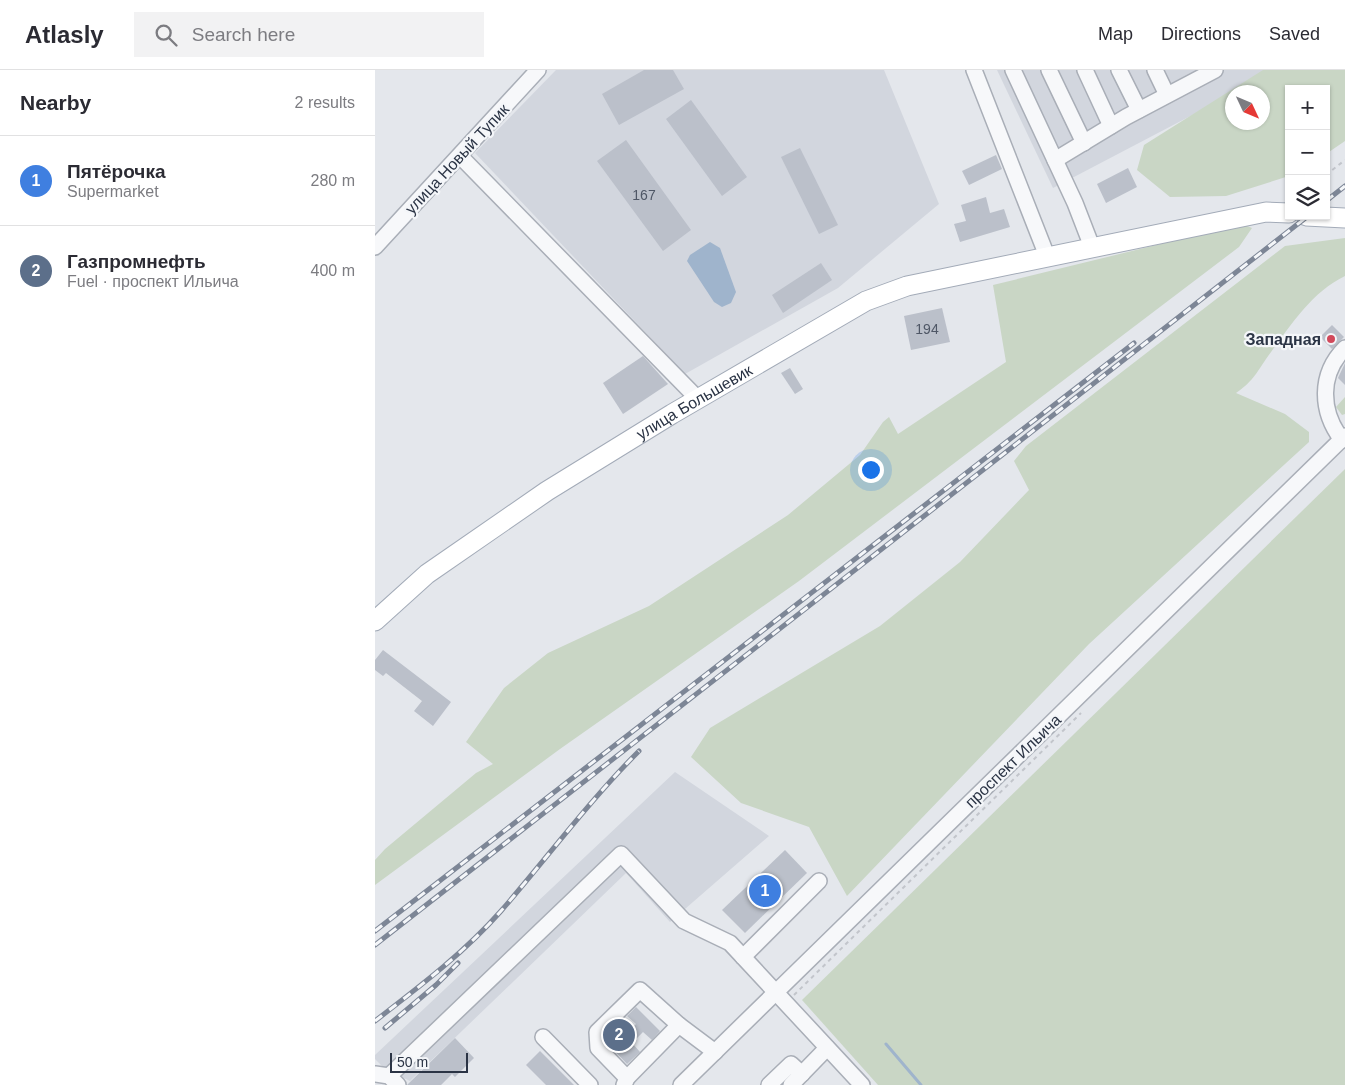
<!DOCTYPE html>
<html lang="en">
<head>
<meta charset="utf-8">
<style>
  :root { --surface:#fff; --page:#f2f2f3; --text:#2b2b33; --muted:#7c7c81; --line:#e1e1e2; --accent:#0f766e }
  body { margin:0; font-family:Arial,sans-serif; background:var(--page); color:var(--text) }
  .controls { position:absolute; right:15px; top:15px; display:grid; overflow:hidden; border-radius:0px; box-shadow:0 1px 4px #0004 }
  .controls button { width:45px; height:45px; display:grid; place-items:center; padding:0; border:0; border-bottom:1px solid var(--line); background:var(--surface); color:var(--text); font:25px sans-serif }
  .compass { position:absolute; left:850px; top:15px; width:45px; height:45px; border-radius:50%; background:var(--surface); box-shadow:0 1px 4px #0004; rotate:134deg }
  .scale { position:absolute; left:15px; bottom:12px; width:78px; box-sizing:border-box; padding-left:5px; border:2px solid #2b3445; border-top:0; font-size:14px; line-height:18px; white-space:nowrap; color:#2b3445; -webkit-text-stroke:4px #f4f6f9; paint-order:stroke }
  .you { position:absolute; left:495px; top:399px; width:18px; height:18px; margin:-12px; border:4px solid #fff; border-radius:50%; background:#1a73e8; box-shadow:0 0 0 8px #1a73e833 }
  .badge { display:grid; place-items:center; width:32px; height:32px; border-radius:50%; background:var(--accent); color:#fff; font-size:16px; font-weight:700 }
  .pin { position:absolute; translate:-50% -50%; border:2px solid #fff; box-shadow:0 1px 5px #0006 }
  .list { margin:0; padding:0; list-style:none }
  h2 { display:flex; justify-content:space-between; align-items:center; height:65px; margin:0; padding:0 20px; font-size:21px }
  h2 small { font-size:16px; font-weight:400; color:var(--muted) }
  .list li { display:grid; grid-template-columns:32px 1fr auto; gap:15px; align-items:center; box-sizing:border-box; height:90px; padding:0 20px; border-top:1px solid var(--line) }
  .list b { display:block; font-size:19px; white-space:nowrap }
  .list p { margin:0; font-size:16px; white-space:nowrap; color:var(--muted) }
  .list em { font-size:16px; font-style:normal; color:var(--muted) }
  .icon { flex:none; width:28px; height:28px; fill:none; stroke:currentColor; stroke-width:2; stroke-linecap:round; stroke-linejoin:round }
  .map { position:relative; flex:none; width:970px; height:1015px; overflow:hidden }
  header { display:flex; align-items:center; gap:30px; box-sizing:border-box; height:70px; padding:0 25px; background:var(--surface); border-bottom:1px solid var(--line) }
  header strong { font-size:24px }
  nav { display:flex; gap:28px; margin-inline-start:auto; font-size:18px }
  .search { width:350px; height:45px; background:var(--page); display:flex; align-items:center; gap:12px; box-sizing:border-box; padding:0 18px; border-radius:0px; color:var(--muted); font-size:19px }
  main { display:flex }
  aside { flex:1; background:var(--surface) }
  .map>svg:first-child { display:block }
  .built { fill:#d2d6de }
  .green { fill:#c9d6c5; fill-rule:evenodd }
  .water { fill:#9fb4cc }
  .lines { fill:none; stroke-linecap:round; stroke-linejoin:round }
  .stream { stroke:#9fb4cc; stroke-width:3 }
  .building { fill:#bbc0ca }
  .minor-casing { stroke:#a9aeb7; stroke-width:18 }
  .major-casing { stroke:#a3abb8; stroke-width:21 }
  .path { stroke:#c2c5cb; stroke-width:2; stroke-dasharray:4 4; stroke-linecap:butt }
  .minor { stroke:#f7f8fa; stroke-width:15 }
  .major { stroke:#fff; stroke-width:19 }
  .rail-casing { stroke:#7d8696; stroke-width:5 }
  .rail { stroke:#f4f6f9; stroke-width:3; stroke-dasharray:9; stroke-linecap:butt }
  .poi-dot { fill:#d1495b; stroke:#f4f6f9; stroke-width:2 }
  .labels { text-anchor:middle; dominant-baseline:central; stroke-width:4.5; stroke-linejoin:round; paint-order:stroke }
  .number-label { font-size:14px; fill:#4f5766 }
  .street-label { font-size:16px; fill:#2b3445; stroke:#f4f6f9 }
  .poi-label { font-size:16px; font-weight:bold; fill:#2b3445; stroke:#f4f6f9; text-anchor:end }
</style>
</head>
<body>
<header>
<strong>Atlasly</strong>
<div class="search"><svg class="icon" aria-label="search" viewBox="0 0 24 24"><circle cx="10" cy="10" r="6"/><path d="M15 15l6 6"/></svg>Search here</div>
<nav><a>Map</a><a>Directions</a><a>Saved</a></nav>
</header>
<main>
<aside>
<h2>Nearby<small>2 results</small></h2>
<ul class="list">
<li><span class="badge" style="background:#3f7fe0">1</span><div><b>Пятёрочка</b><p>Supermarket</p></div><em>280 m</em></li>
<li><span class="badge" style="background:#5c6f8a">2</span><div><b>Газпромнефть</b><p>Fuel · проспект Ильича</p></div><em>400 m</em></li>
</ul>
</aside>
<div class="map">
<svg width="970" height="1015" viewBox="0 0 970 1015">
  <rect width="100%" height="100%" fill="#e4e7ec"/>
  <g class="built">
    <polygon points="181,0 509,0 564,134 463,218 310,304 100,83"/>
    <polygon points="622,0 903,0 678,118"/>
    <polygon points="300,702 394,766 295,852 251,803 35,1011 10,999 0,989 0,985"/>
  </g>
  <g class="green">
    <path d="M888,0H970V71L951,84V19H914V106L851,126L795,127L762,100L769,75ZM858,22H888V52H858Z"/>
    <polygon points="867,154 877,158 864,177 424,511 185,679 0,815 0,790 10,779 101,703 118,694 91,672 129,618 173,583 274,536 413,445 485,385 508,352 514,347 523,364 631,292 618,215"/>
    <path d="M970,168V206C935,223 914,258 891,289C881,304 877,312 861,323L910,344L934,362V372L714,574L472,826L434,757L366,733L316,687L335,658L505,556L585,492L654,420L639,391L651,376L910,176Z"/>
    <polygon points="970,327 970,344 967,345 961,337"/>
    <polygon points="970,399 970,1015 503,1015 427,930"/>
  </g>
  <polygon class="water" points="335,172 345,178 361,222 356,233 347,237 339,232 312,191 315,185"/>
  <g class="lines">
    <polyline class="stream" points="511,974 546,1015"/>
  </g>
  <g class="building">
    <polygon points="269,0 298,0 309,19 244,55 227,24"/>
    <polygon points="316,30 372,107 347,126 291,49"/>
    <polygon points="251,70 316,160 288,181 222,91"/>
    <polygon points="425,78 463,155 444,164 406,87"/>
    <polygon points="621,85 627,99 594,115 587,101"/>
    <polygon points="753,98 762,117 731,133 722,114"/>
    <polygon points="611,127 615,143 629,139 635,157 585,172 579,154 591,151 586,135"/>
    <polygon points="446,193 457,210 408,243 397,225"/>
    <polygon points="567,238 575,272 536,280 529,246"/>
    <polygon points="957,255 969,267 957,279 945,267"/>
    <polygon points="268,286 293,314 248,344 228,313"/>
    <polygon points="970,293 970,315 963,308"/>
    <polygon points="415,298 428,319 420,324 406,303"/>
    <polygon points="8,580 76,632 58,656 39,641 47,631 11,603 8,606 0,600 0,590"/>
    <polygon points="410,780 432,803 370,863 347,840"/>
    <polygon points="261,937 285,961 277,970 268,962 257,973 265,982 252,994 232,973 244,961 249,966 261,954 252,946"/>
    <polygon points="80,968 99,988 80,1007 77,1004 66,1015 32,1015"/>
    <polygon points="165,981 199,1015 171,1015 151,995"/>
  </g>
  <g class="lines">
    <g class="minor-casing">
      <g id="minor">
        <polyline points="599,0 672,186"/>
        <polyline points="638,0 700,133 717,177"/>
        <polyline points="674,0 709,73"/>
        <polyline points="710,0 736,56"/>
        <polyline points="744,0 764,40"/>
        <polyline points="780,0 792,25"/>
        <polyline points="85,86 323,329"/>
        <polyline points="680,90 751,47 840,0"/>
        <polyline points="0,177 163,0"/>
        <path d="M967,370C945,341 944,304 970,278"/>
        <polyline points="368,887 444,811"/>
        <polyline points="168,967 215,1015"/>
        <polyline points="0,1004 14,1006 23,1015"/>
        <polyline points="14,1006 246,784 309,851 355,873 487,1015"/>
        <polyline points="252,1008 223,978 222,962 265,920 304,955"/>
        <polyline points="249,1015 252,1008 304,955 340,982"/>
        <polyline points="306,1015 970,366"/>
        <polyline points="394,1015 416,994 427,1004"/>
        <polyline points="416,1015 452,978"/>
      </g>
    </g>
    <g class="major-casing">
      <g id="major">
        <polyline points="931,146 970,148"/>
        <path id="s1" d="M0,551L52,504L172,421L297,344L491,231L532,216L891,142L914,143"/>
      </g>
    </g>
    <g class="path">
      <polyline points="951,105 970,90"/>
      <polyline points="419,925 706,643"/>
    </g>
    <use href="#minor" class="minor"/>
    <use href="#major" class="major"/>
    <g class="rail-casing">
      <g id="rail">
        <polyline points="951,131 970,116"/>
        <polyline points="0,861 759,273"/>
        <polyline points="0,875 933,146"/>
        <path d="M0,951C44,917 89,883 126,841C172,788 214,731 264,681"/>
        <polyline points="10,958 61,915 83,893"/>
      </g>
    </g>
    <use href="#rail" class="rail"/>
  </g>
  <circle class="poi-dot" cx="956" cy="269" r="5"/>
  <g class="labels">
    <g class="number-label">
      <text x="269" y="125">167</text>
      <text x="552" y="259">194</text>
    </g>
    <g class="street-label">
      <text transform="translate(82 89) rotate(-47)">улица Новый Тупик</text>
      <text stroke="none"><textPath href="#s1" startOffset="388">улица Большевик</textPath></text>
      <text transform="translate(638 691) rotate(-44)">проспект Ильича</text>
    </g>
    <g class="poi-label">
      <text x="946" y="269">Западная</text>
    </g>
  </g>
</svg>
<div class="controls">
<button>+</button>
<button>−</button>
<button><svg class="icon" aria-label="layers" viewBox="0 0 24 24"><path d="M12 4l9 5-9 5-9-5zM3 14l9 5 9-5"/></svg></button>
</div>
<svg class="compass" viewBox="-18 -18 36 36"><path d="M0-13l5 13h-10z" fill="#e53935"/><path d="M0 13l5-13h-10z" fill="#7c7c81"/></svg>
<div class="scale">50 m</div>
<div class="you"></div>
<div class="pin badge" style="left:390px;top:821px;background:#3f7fe0">1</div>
<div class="pin badge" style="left:244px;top:965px;background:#5c6f8a">2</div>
</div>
</main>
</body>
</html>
